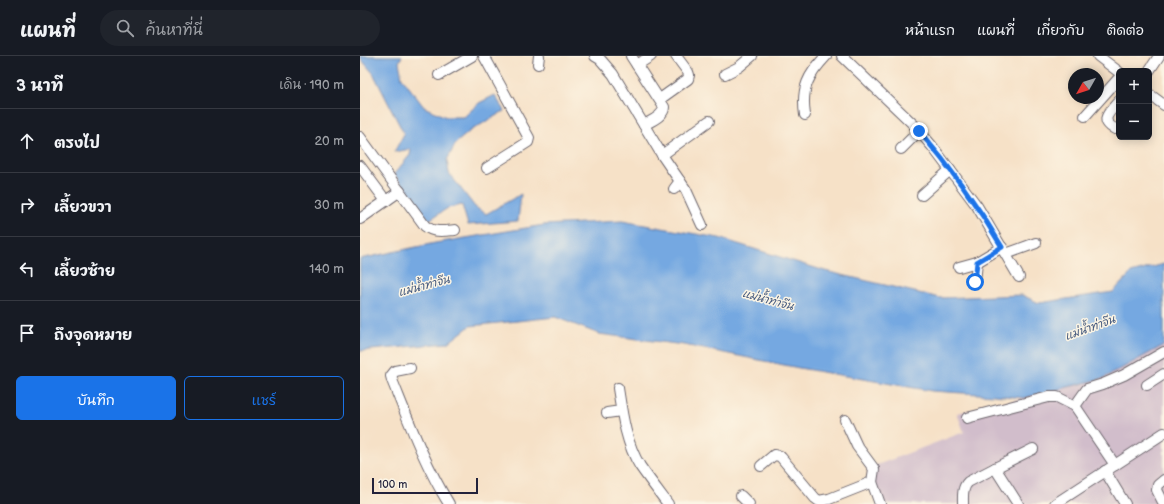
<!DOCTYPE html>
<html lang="th">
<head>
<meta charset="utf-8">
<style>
  :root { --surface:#171b24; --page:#20242c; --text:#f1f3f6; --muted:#9ea1a6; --line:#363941; --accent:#1a73e8 }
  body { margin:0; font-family:"Balsamiq Sans","Playpen Sans Thai",sans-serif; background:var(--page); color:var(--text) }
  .controls { position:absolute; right:12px; top:12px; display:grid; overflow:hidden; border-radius:6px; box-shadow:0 2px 10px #0003 }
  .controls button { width:36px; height:36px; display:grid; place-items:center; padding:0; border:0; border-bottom:1px solid var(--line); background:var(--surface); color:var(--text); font:20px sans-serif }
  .compass { position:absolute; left:708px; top:12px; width:36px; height:36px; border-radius:50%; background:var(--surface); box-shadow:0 2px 10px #0003; rotate:231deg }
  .scale { position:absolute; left:12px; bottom:10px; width:106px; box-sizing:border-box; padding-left:4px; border:2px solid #22223b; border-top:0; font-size:11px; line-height:14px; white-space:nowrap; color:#22223b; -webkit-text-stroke:3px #fcf5e5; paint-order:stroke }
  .stop { position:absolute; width:12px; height:12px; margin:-9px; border:3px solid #1a73e8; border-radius:50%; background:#fff }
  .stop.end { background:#1a73e8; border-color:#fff; box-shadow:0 1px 4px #0008 }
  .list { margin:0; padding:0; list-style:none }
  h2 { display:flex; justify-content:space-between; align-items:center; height:52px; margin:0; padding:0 16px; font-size:17px }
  h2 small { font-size:13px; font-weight:400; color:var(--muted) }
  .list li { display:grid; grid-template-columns:26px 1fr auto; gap:12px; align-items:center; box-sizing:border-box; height:64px; padding:0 16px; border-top:1px solid var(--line) }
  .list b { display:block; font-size:15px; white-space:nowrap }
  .list em { font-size:13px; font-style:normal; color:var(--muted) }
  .actions { display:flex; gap:8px; padding:12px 16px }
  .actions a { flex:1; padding:9px 0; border:1px solid var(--accent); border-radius:6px; text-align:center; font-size:14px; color:var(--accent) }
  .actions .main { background:var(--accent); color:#fff }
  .icon { flex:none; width:22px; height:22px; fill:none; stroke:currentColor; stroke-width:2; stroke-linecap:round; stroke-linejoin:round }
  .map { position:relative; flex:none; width:804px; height:448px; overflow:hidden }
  header { display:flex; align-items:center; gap:24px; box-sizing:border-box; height:56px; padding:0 20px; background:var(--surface); border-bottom:1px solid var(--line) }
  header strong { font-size:19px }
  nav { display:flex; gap:22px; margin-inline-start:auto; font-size:14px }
  .search { width:280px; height:36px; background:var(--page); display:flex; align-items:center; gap:10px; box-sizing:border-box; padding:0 14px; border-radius:22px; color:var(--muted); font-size:15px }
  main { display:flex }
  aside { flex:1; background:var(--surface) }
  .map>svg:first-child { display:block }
  .industrial { fill:#d1bdcb }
  .water { fill:#74a8e1; stroke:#4b658e }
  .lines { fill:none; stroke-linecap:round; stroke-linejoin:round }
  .minor-casing { stroke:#6c656c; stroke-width:12 }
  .minor { stroke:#fff; stroke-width:10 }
  .route { stroke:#1a73e8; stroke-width:5 }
  .labels { text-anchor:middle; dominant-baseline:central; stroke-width:3; stroke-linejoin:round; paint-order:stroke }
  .water-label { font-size:11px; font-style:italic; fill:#43587d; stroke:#fcf5e5 }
</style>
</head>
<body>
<header>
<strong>แผนที่</strong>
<div class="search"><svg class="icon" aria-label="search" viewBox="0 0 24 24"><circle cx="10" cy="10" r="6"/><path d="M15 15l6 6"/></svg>ค้นหาที่นี่</div>
<nav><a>หน้าแรก</a><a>แผนที่</a><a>เกี่ยวกับ</a><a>ติดต่อ</a></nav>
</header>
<main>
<aside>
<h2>3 นาที<small>เดิน · 190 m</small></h2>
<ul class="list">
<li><svg class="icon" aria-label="ahead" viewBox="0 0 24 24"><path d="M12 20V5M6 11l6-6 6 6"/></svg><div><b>ตรงไป</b></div><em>20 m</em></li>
<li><svg class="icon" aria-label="right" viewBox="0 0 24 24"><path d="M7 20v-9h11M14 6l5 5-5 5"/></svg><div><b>เลี้ยวขวา</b></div><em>30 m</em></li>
<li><svg class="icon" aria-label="left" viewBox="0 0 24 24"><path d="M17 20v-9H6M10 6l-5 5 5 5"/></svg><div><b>เลี้ยวซ้าย</b></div><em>140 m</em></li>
<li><svg class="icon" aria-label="arrive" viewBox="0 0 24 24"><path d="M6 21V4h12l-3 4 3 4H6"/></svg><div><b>ถึงจุดหมาย</b></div></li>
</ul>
<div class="actions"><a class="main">บันทึก</a><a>แชร์</a></div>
</aside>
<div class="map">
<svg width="804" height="448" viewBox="0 0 804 448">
  <rect width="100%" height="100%" fill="#fcf5e5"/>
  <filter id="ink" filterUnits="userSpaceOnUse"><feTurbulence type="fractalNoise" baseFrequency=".025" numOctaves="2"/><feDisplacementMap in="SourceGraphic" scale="8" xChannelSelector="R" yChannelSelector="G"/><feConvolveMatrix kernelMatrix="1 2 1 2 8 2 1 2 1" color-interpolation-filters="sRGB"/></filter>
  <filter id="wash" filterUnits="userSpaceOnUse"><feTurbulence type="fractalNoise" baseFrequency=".012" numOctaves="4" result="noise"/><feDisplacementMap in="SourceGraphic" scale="16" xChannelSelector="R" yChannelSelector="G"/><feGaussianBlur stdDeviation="0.9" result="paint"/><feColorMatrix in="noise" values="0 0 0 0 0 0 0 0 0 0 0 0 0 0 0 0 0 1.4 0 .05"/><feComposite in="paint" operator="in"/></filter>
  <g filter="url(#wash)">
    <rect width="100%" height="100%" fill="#f6e1c7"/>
    <polygon class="industrial" points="804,289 804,448 519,448 509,412 604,376 597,357 664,342 789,296"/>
    <g class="water">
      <polygon points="0,0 42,0 39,6 42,22 64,51 86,61 104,61 119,47 135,39 144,55 110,75 96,87 87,104 89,117 115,151 126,158 161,138 158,165 108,169 102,149 88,152 69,164 34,118 50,99 51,93 34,96 44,78 13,17 0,2"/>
      <polygon points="262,165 359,182 465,215 580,242 662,239 679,247 753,236 771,217 804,208 804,289 744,322 664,342 634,339 572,335 439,312 324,289 239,278 195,261 110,270 88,287 0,295 0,203 75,187 184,169"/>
    </g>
  </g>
  <g filter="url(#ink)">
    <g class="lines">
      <g class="minor-casing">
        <g id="minor">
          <polyline points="124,0 169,82 168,86 127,112"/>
          <polyline points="235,0 240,3 253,18 302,99 326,134 342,169"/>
          <path d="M271,0L304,51C304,60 291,65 284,69"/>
          <polyline points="482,0 553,68 572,90 617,150 659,221"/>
          <polyline points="738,0 759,16"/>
          <polyline points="178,8 179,0"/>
          <polyline points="277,9 291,0"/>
          <polyline points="789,15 799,0"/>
          <polyline points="365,18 379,11 392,0"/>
          <polyline points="79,19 112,0"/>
          <polyline points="789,38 804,49"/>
          <polyline points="300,43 328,23 329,19 328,16 316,0"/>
          <path d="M759,45C750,56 738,64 755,73L759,72"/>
          <path d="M445,59C441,32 448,19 466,0"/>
          <polyline points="725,60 759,22"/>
          <path d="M0,81L65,170C74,177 84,175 95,174"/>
          <polyline points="541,93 559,75"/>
          <polyline points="302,99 349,65"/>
          <polyline points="0,110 26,145"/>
          <polyline points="314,133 320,125"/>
          <polyline points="562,139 590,114"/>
          <polyline points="0,163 40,135"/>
          <polyline points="646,198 676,187"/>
          <polyline points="599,211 617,206 642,191"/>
          <polyline points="615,227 617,206"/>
          <path d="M50,312L35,315L31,320L32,324C49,366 65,409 89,448"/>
          <polyline points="787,329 804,318"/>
          <path d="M258,332C262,358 266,388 280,410C289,423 299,436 308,448"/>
          <polyline points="715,350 727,333 743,328 764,319 804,296"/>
          <polyline points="247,357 261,355"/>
          <polyline points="607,362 657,349 689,341 697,341 715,350 755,409"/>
          <polyline points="485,364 497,390 514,413 512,426"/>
          <polyline points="401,410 414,399 420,400 455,442 459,445 469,443 512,426 520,448"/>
          <polyline points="745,415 765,448"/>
          <polyline points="381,440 389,448"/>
          <path d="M603,448C603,440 602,432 608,426L635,412"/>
          <polyline points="658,448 635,412 673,393"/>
          <polyline points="695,448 804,377"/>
          <polyline points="804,448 797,434 798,429 804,424"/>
        </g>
      </g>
      <use href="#minor" class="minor"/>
    </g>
  </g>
  <g class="lines" filter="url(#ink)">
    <path class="route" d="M559,75C590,111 618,150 642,191L617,206L615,226"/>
  </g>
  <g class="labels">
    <g class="water-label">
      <text transform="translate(64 230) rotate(-15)">แม่น้ำท่าจีน</text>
      <text transform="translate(408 244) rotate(15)">แม่น้ำท่าจีน</text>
      <text transform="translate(730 272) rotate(-20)">แม่น้ำท่าจีน</text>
    </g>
  </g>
</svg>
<div class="controls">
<button>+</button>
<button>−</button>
</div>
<svg class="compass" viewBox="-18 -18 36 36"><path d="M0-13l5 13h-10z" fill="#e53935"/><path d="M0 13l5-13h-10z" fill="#9ea1a6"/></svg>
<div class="scale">100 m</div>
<div class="stop" style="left:615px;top:226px"></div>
<div class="stop end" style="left:559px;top:75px"></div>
</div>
</main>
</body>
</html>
